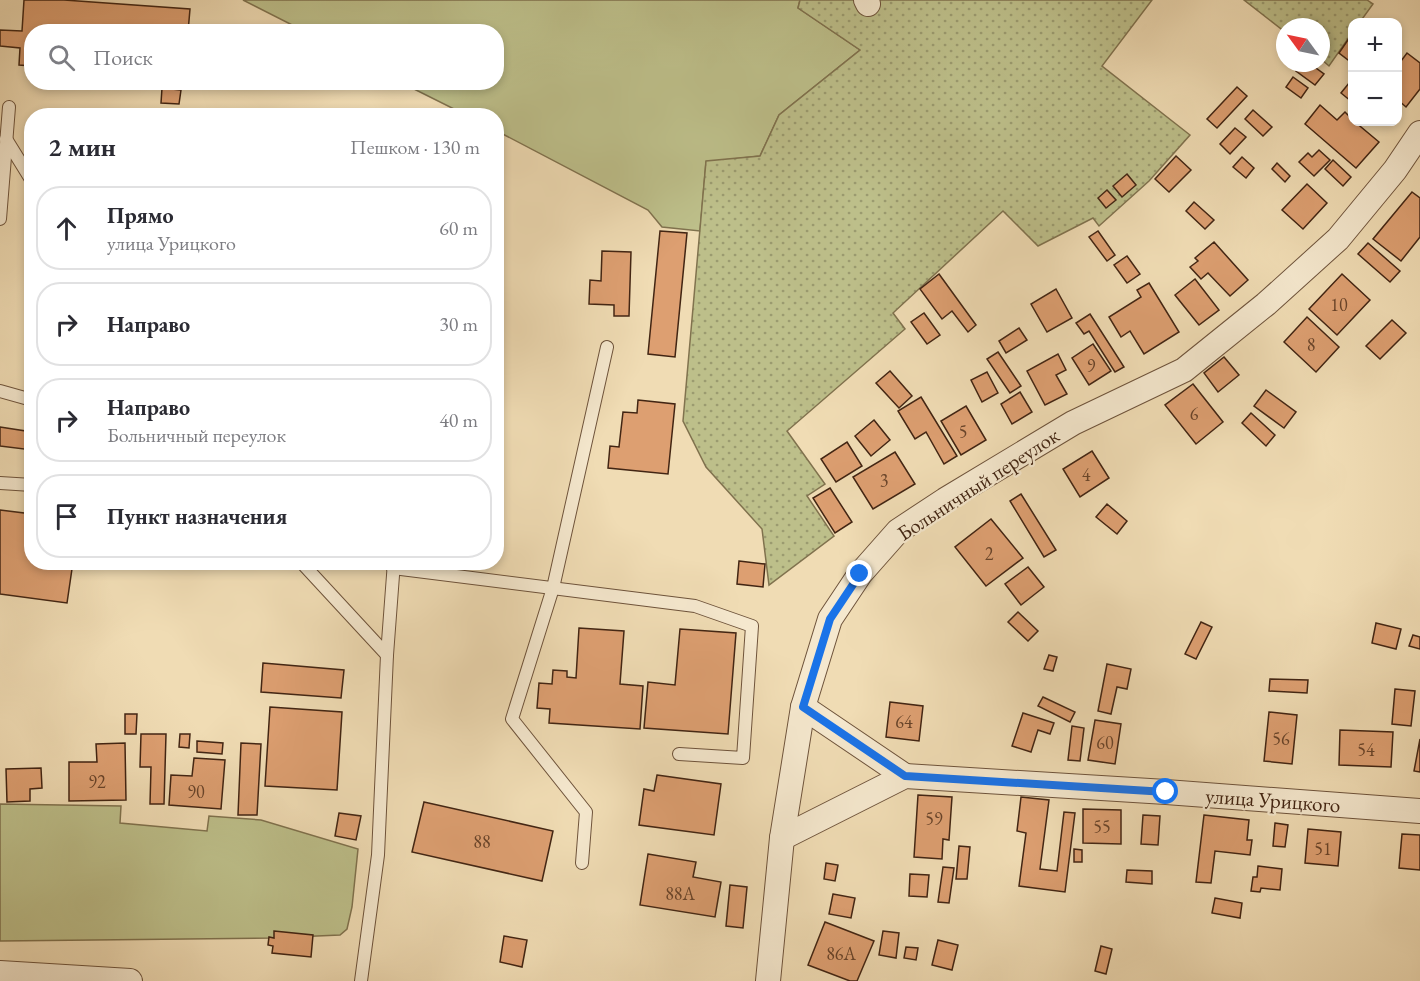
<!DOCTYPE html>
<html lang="ru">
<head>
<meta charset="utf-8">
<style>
  :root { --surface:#fff; --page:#f2f2f3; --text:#2b2b33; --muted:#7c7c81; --line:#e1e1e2 }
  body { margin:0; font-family:"EB Garamond",serif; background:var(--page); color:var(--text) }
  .controls { position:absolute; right:18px; top:18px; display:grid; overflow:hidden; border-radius:12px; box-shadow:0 3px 9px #0003 }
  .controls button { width:54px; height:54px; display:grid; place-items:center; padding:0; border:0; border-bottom:2px solid var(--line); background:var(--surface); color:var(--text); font:30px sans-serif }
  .compass { position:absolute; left:1276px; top:18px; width:54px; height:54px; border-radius:50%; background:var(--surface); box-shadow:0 3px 9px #0003; rotate:303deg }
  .stop { position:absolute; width:18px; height:18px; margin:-14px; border:4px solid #1a73e8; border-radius:50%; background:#fff }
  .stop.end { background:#1a73e8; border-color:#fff; box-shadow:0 2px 6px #0008 }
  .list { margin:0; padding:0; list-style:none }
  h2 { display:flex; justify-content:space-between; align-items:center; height:78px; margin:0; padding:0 24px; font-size:26px }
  h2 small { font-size:20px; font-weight:400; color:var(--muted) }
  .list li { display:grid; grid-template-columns:39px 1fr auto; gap:18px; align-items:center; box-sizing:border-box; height:84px; margin:0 12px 12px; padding:0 12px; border:2px solid var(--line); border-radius:24px }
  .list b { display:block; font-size:22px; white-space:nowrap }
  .list p { margin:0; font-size:20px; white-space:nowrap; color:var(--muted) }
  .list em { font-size:20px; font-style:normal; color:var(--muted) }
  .icon { flex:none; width:33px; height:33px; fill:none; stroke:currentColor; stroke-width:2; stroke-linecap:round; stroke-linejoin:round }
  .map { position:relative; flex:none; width:1420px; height:981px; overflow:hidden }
  .search { position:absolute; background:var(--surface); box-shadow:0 3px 9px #0003; left:24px; top:24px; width:480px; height:66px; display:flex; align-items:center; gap:15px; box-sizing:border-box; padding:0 21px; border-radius:24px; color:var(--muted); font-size:22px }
  .panel { position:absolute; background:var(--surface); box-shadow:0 3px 9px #0003; left:24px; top:108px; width:480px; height:462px; border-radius:24px }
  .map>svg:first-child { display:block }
  .grass { fill:#bdbf8a; stroke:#80724e; stroke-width:1.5 }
  .garden { fill:url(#garden-dots); stroke:#80724e; stroke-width:1.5 }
  .building { fill:#dd9f71; stroke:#422513; stroke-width:1.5 }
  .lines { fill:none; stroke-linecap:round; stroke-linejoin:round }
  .service-casing { stroke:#6e533b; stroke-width:14 }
  .minor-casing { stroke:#6e533b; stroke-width:26 }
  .service { stroke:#f5e8ce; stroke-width:12 }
  .minor { stroke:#f5e8ce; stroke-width:24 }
  .route { stroke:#1a73e8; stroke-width:8 }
  .labels { text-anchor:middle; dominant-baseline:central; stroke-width:4.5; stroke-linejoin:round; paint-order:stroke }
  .number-label { font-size:18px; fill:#69442a }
  .street-label { font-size:21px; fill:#422513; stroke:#f5e8ce }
</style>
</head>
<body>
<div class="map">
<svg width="1420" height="981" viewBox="0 0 1420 981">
  <defs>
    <pattern id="garden-dots" width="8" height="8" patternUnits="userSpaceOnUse" patternTransform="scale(1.5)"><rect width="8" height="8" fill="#bdbf8a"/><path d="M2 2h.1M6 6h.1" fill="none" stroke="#9b9b70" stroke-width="1.8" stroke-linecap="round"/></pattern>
  </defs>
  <rect width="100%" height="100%" fill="#f0dcb4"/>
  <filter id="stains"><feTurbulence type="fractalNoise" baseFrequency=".00333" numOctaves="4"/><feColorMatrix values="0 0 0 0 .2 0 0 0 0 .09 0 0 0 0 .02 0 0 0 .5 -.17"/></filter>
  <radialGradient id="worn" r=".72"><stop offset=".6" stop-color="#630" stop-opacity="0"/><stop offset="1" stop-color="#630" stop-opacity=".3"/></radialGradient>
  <g class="grass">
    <polygon points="243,0 800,0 798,8 860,50 779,115 760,156 706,162 700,231 662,227 648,210 497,131 496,116 466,115 402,83 496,82 496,32 304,31"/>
    <polygon points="0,804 121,806 120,823 207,831 209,816 261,820 358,849 352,907 347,929 340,935 271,938 0,941"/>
  </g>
  <g class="garden">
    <polygon points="800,0 1152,0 1102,66 1190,135 1149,181 1099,226 1093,218 1038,246 1003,211 893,313 905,329 787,431 825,484 807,496 834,536 769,585 762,529 706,467 683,421 706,161 760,156 779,115 860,50 798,8"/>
    <polygon points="1244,0 1367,0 1373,4 1360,22 1352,22 1352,33 1329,66 1321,59 1321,27 1285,27 1285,32"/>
  </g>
  <g class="building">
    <polygon points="24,0 64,0 190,9 188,32 32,32 32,66 19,65 20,48 0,46 0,30 22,31"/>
    <polygon points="1352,34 1352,63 1339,53"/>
    <polygon points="1407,53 1420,63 1420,89 1406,107 1398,100 1398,65"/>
    <polygon points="1302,63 1309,63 1324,74 1315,85 1296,71"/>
    <polygon points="1293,77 1308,88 1301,98 1286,87"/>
    <polygon points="1349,83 1352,86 1352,102 1341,93"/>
    <polygon points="1237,87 1247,96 1217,128 1207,119"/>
    <polygon points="162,88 181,90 179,104 161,103"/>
    <polygon points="1320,105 1337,120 1345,112 1352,119 1352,122 1355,122 1379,142 1356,168 1305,124"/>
    <polygon points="1253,110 1272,127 1263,136 1245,119"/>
    <polygon points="1235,128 1246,137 1230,154 1220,144"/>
    <polygon points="1319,150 1330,160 1314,176 1299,162 1308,153 1312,157"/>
    <polygon points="1176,156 1191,170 1169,192 1155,179"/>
    <polygon points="1242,157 1254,168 1246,178 1233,167"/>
    <polygon points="1333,160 1351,177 1343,186 1325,169"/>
    <polygon points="1277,163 1290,176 1285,182 1272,169"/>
    <polygon points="1127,174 1136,185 1122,197 1113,186"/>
    <polygon points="1307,184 1327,203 1303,229 1282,210"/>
    <polygon points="1107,190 1116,200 1106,208 1098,198"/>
    <polygon points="1412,192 1420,198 1420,237 1401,261 1373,239"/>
    <polygon points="1194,202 1214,220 1205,229 1186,211"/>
    <polygon points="660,231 687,233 675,357 648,354"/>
    <polygon points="1098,231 1115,255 1107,261 1089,237"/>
    <polygon points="1214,242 1248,280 1230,296 1208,273 1201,279 1190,267 1198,261 1195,258"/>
    <polygon points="1368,243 1400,271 1390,282 1358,254"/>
    <polygon points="602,251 631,252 629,316 614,316 614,305 589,304 590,280 601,281"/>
    <polygon points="1127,256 1140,274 1127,283 1114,265"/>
    <polygon points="939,274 976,325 968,332 952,311 942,319 920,289"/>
    <polygon points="1342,274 1370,300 1337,335 1309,309"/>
    <polygon points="1195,279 1219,310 1199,325 1175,295"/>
    <polygon points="1149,283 1179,332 1144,354 1130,331 1121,337 1109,317 1141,297 1137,290"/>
    <polygon points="1056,289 1072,318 1047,332 1031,304"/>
    <polygon points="924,313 940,335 927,344 911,322"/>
    <polygon points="1090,314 1124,367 1115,372 1089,331 1084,334 1076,323"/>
    <polygon points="1307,317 1339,347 1316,372 1284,342"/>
    <polygon points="1392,320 1406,333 1380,359 1366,346"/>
    <polygon points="1019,328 1027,340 1006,353 999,341"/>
    <polygon points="1093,344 1111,371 1089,385 1072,358"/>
    <polygon points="998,352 1021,386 1010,393 987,359"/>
    <polygon points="1058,354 1066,370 1056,375 1067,394 1045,405 1027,371"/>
    <polygon points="1224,357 1239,375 1218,392 1204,373"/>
    <polygon points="890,371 912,396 899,408 876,383"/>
    <polygon points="987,372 998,393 982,402 971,380"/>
    <polygon points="1193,384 1223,422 1196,444 1165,405"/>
    <polygon points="1266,390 1296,412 1284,428 1254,406"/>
    <polygon points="1020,392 1032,412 1012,424 1001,404"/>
    <polygon points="921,397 957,456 944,464 926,432 915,439 898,411"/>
    <polygon points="638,400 675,404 668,474 608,468 610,446 619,447 623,412 637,413"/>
    <polygon points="966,406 986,440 961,455 941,421"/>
    <polygon points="1251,413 1275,435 1266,446 1242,423"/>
    <polygon points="874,420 890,440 871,456 855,436"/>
    <polygon points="0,427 32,432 32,450 0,446"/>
    <polygon points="847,442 862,466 836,482 821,459"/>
    <polygon points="1092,451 1109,478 1080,497 1063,469"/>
    <polygon points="895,452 915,484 873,509 853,477"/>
    <polygon points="830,488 852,522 835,533 813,498"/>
    <polygon points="1021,494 1056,550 1044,557 1010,501"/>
    <polygon points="1107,504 1127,521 1117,534 1096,517"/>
    <polygon points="0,510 32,514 32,562 73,562 67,603 0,594"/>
    <polygon points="991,519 1023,558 986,586 955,547"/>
    <polygon points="739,561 765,564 763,587 737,584"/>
    <polygon points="1028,567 1044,587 1021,605 1005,584"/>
    <polygon points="1018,612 1038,631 1028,641 1008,622"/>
    <polygon points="1201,622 1212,627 1196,659 1185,654"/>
    <polygon points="1376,623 1401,629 1396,649 1372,643"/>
    <polygon points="579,628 624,631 620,684 643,686 640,729 549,723 550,709 537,708 539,683 552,684 553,670 567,671 567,677 576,678"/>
    <polygon points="680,629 736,633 728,734 644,728 648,682 675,685"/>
    <polygon points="1413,635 1420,637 1420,649 1409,646"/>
    <polygon points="1049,655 1057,657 1053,671 1044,669"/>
    <polygon points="263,663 344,670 341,698 261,692"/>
    <polygon points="1107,664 1131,669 1127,689 1117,687 1111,714 1098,711"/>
    <polygon points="1270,679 1308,680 1307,693 1269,691"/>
    <polygon points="1395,689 1415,691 1411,726 1392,724"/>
    <polygon points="1043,697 1075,712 1070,722 1038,706"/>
    <polygon points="890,702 923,706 919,741 886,737"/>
    <polygon points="270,707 342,712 337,790 265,786"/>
    <polygon points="1269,712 1297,715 1292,764 1264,761"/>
    <polygon points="1023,713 1054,723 1050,734 1038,730 1031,752 1012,746"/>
    <polygon points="125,714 137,714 136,734 125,734"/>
    <polygon points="1095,720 1121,724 1115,764 1088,760"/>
    <polygon points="1072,726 1084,728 1080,761 1068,760"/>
    <polygon points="1340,730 1393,732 1391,767 1339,765"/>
    <polygon points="141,734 166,734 164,804 150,804 151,767 140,767"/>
    <polygon points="180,734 190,734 189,748 179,747"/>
    <polygon points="1420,739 1420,772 1414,771"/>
    <polygon points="197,741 223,743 222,754 197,752"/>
    <polygon points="125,743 126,800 69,801 69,762 97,762 96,744"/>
    <polygon points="241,743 261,744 257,815 238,815"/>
    <polygon points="194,758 225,760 221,809 169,805 171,775 192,776"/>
    <polygon points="41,768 42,788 30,789 30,801 7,802 6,769"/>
    <polygon points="657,775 721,784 714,835 639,825 644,789 654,791"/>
    <polygon points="918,795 952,797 949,840 943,839 942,859 914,857"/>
    <polygon points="1021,797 1049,800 1040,869 1057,871 1064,812 1075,813 1065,892 1019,886 1026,833 1017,831"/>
    <polygon points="424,802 553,831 542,881 412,852"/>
    <polygon points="1083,809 1121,810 1121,844 1083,843"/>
    <polygon points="339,813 361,816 356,840 335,836"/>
    <polygon points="1143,815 1160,816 1158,845 1141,844"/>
    <polygon points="1204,815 1249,820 1247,840 1252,840 1250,855 1215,851 1211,883 1196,882"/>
    <polygon points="1275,823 1288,825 1285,847 1273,846"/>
    <polygon points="1308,829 1341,832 1338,866 1305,863"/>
    <polygon points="1402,834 1420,835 1420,870 1399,868"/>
    <polygon points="959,846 970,847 967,879 956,879"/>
    <polygon points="1074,849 1082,850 1082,862 1074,862"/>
    <polygon points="648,854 696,862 693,877 721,882 715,917 640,905"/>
    <polygon points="826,863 838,865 835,881 824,879"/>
    <polygon points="1258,866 1282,869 1280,890 1261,888 1260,892 1251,891 1253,877 1257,877"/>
    <polygon points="943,867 954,868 949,903 938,902"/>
    <polygon points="1127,870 1152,871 1152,884 1126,882"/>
    <polygon points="910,874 929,875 927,897 909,896"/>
    <polygon points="730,885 747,887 743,928 726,926"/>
    <polygon points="833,894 855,898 851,918 829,914"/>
    <polygon points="1215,898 1242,903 1240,918 1212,913"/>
    <polygon points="825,922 874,941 857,981 850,981 808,965"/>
    <polygon points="274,931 313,935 311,957 272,953 273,946 268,945 269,937 274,938"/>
    <polygon points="883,931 899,933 896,958 879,955"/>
    <polygon points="504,936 527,940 522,967 500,962"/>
    <polygon points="938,940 958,945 952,970 932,965"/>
    <polygon points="1101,946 1112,949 1106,974 1095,971"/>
    <polygon points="906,947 918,948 916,960 904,958"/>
  </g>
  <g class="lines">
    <g class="service-casing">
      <g id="service">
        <polyline points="6,139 32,181"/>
        <polyline points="0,219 9,107"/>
        <polyline points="0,391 32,400"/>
        <polyline points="0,483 32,485"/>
        <polyline points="301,562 387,655"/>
        <polyline points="393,568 695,606 752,626 743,758 679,754"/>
        <polyline points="582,863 586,812 512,719 553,588 607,347"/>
        <polyline points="361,981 378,855 387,655 394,562"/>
      </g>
    </g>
    <g class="minor-casing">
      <g id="minor">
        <polyline points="866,0 868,4"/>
        <polyline points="803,707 905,776"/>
        <polyline points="782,838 905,776 1166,792 1420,811"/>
        <polyline points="0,973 130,981"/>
        <polyline points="768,981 782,838 803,707 830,619 860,574 898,531 945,500 1073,423 1184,370 1266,304 1338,239 1395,170 1420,133"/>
      </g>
    </g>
    <use href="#service" class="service"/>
    <use href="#minor" class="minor"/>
  </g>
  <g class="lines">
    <polyline class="route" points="860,574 830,619 803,707 905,776 1166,792"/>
  </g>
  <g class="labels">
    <g class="number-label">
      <text x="1339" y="304">10</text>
      <text x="1311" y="344">8</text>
      <text x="1091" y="365">9</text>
      <text x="1194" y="413">6</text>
      <text x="963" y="431">5</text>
      <text x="1086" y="474">4</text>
      <text x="884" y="480">3</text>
      <text x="989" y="553">2</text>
      <text x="904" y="721">64</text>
      <text x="1281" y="738">56</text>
      <text x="1105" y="742">60</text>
      <text x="1366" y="749">54</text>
      <text x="97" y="781">92</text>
      <text x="196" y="791">90</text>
      <text x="934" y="818">59</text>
      <text x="1102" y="826">55</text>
      <text x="482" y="841">88</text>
      <text x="1323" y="848">51</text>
      <text x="680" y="893">88А</text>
      <text x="841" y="953">86А</text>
    </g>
    <g class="street-label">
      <text transform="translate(978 484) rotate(-33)">Больничный переулок</text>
      <text transform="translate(1273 800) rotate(4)">улица Урицкого</text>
    </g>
  </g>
  <rect width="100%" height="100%" filter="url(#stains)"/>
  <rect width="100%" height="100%" fill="url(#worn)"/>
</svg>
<div class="controls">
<button>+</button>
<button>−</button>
</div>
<svg class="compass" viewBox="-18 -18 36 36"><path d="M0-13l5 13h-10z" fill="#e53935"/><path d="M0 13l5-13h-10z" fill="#7c7c81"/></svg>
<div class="stop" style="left:1166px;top:792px"></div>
<div class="stop end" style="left:860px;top:574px"></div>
<div class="search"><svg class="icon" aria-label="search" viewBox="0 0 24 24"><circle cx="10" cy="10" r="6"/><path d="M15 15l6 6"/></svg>Поиск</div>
<section class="panel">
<h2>2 мин<small>Пешком · 130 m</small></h2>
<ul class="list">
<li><svg class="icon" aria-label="ahead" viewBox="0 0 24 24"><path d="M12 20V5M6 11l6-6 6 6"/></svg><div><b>Прямо</b><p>улица Урицкого</p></div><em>60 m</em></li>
<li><svg class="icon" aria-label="right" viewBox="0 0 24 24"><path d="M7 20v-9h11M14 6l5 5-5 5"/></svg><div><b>Направо</b></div><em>30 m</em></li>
<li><svg class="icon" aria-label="right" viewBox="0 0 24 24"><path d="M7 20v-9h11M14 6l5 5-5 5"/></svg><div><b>Направо</b><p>Больничный переулок</p></div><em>40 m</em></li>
<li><svg class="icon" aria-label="arrive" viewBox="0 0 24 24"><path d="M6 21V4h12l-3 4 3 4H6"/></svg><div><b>Пункт назначения</b></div></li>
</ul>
</section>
</div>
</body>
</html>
